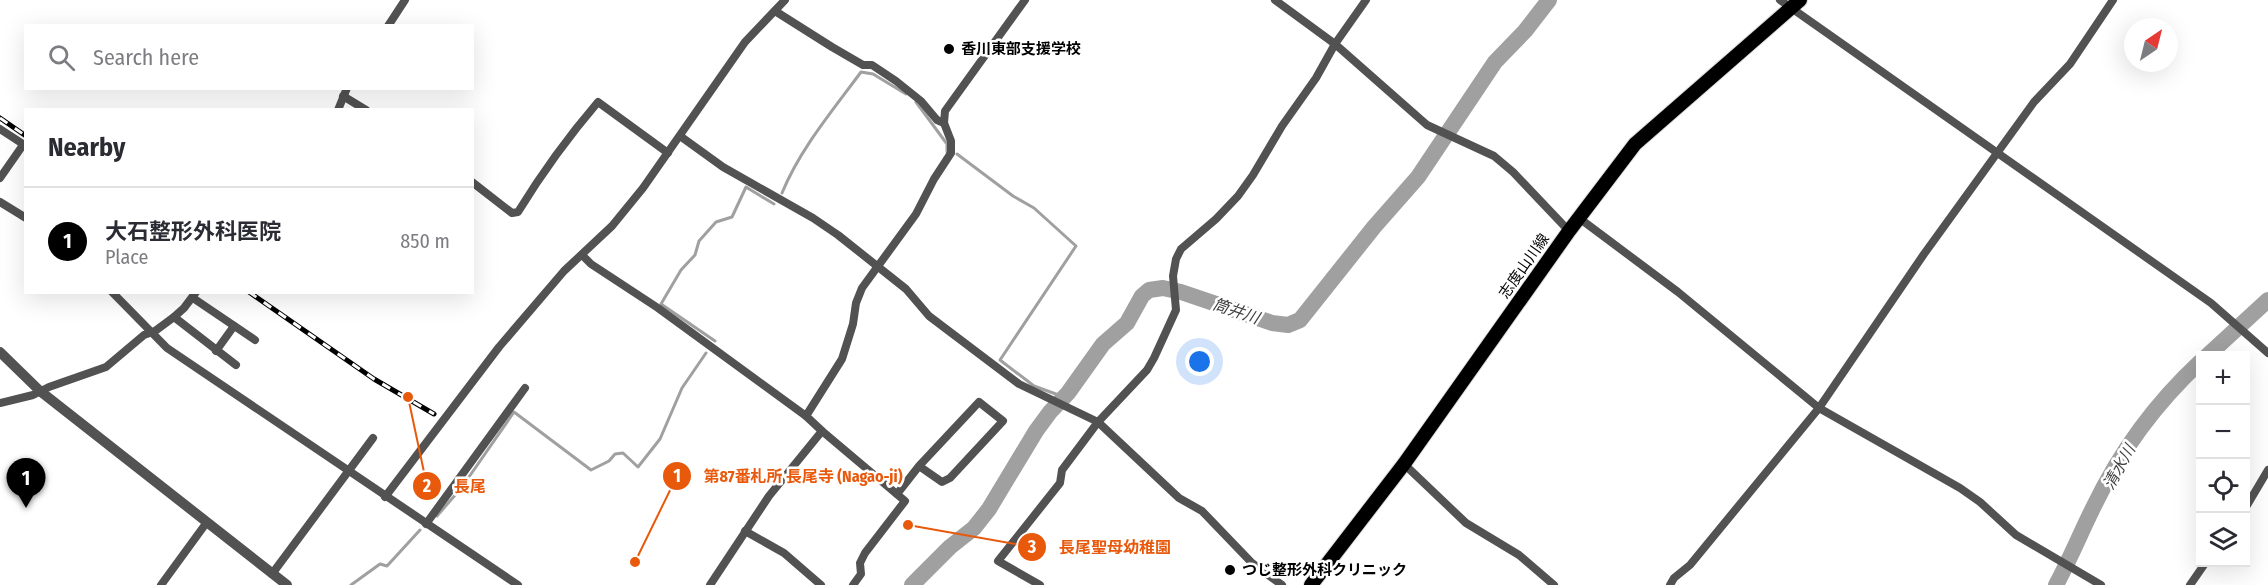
<!DOCTYPE html>
<html lang="en">
<head>
<meta charset="utf-8">
<style>
  :root { --surface:#fff; --page:#f7f7f7; --text:#2b2b33; --muted:#7c7c81; --line:#e1e1e2; --accent:#000 }
  body { margin:0; font-family:"Fira Sans Condensed","Noto Sans JP",sans-serif; background:var(--page); color:var(--text) }
  .controls { position:absolute; right:18px; bottom:18px; display:grid; overflow:hidden; border-radius:0px; box-shadow:0 6px 24px #0002 }
  .controls button { width:54px; height:54px; display:grid; place-items:center; padding:0; border:0; border-bottom:2px solid var(--line); background:var(--surface); color:var(--text); font:30px sans-serif }
  .compass { position:absolute; left:2124px; top:18px; width:54px; height:54px; border-radius:50%; background:var(--surface); box-shadow:0 6px 24px #0002; rotate:35deg }
  .you { position:absolute; left:1200px; top:362px; width:21px; height:21px; margin:-15px; border:4px solid #fff; border-radius:50%; background:#1a73e8; box-shadow:0 0 0 9px #1a73e833 }
  .badge { display:grid; place-items:center; width:39px; height:39px; border-radius:50%; background:var(--accent); color:#fff; font-size:20px; font-weight:700 }
  .pin { position:absolute; translate:-50% -50px; filter:drop-shadow(0 2px 3px #0008) }
  .pin::after { content:''; position:absolute; top:32px; width:21px; height:18px; background:inherit; clip-path:polygon(0 0,100% 0,50% 100%) }
  .list { margin:0; padding:0; list-style:none }
  h2 { display:flex; justify-content:space-between; align-items:center; height:78px; margin:0; padding:0 24px; font-size:26px }
  h2 small { font-size:20px; font-weight:400; color:var(--muted) }
  .list li { display:grid; grid-template-columns:39px 1fr auto; gap:18px; align-items:center; box-sizing:border-box; height:108px; padding:0 24px; border-top:2px solid var(--line) }
  .list b { display:block; font-size:22px; white-space:nowrap }
  .list p { margin:0; font-size:20px; white-space:nowrap; color:var(--muted) }
  .list em { font-size:20px; font-style:normal; color:var(--muted) }
  .icon { flex:none; width:33px; height:33px; fill:none; stroke:currentColor; stroke-width:2; stroke-linecap:round; stroke-linejoin:round }
  .map { position:relative; flex:none; width:2268px; height:585px; overflow:hidden }
  .search { position:absolute; background:var(--surface); box-shadow:0 6px 24px #0002; left:24px; top:24px; width:450px; height:66px; display:flex; align-items:center; gap:15px; box-sizing:border-box; padding:0 21px; border-radius:0px; color:var(--muted); font-size:22px }
  .panel { position:absolute; background:var(--surface); box-shadow:0 6px 24px #0002; left:24px; top:108px; width:450px; height:186px; border-radius:0px }
  .map>svg:first-child { display:block }
  .lines { fill:none; stroke-linecap:round; stroke-linejoin:round }
  .stream { stroke:#a0a0a0; stroke-width:3 }
  .river { stroke:#a0a0a0; stroke-width:16 }
  .primary-casing { stroke:#dbdbdb; stroke-width:16 }
  .minor { stroke:#525252; stroke-width:8 }
  .tertiary { stroke:#525252; stroke-width:10 }
  .primary { stroke:#000; stroke-width:14 }
  .rail-casing { stroke:#000; stroke-width:5 }
  .rail { stroke:#fff; stroke-width:3; stroke-dasharray:9; stroke-linecap:butt }
  .poi-dot { fill:#000; stroke:#fff; stroke-width:2 }
  .labels { text-anchor:middle; dominant-baseline:central; stroke-width:5; stroke-linejoin:round; paint-order:stroke }
  .poi-label { font-size:15px; font-weight:bold; fill:#000; stroke:#fff; text-anchor:start }
  .street-label { font-size:15px; fill:#000; stroke:#fff }
  .water-label { font-size:16px; font-style:italic; fill:#414141; stroke:#fff }
  .leader { fill:none; stroke:#e8590c; stroke-width:2 }
  .callout-dot { fill:#e8590c; stroke:#fff; stroke-width:2 }
  .mark-label { font-size:18px; text-anchor:middle; font-weight:bold; fill:#fff }
  .callout-label { font-size:16px; text-anchor:middle; font-weight:bold; fill:#e8590c; stroke:#fff; stroke-width:5; stroke-linejoin:round; paint-order:stroke }
</style>
</head>
<body>
<div class="map">
<svg width="2268" height="585" viewBox="0 0 2268 585">
  <rect width="100%" height="100%" fill="#fff"/>
  <g class="lines">
    <g class="stream">
      <polyline points="916,102 947,144 947,152"/>
      <polyline points="957,154 1013,196 1034,208 1076,246 1000,360 1034,386 1064,397"/>
      <path d="M782,193C800,149 833,110 861,72L873,74L906,94"/>
      <polyline points="715,341 661,304 681,270 695,255 699,241 716,222 732,217 746,187 774,204"/>
      <polyline points="437,516 462,487 514,412 591,470 609,461 615,454 623,453 638,467 660,439 682,388 706,353"/>
      <polyline points="351,585 380,564 387,566 420,530"/>
    </g>
    <g class="river">
      <polyline points="2207,356 2268,300"/>
      <polyline points="912,585 950,547 974,528 989,509 1036,431 1050,412 1068,393 1103,344 1127,323 1142,296 1149,290 1163,288 1181,292 1272,323 1288,325 1300,320 1374,227 1418,177 1495,62 1525,31 1549,0"/>
      <path d="M2056,585C2070,559 2081,532 2094,506C2120,452 2157,402 2200,362"/>
    </g>
    <g class="primary-casing">
      <polyline id="primary" points="1311,585 1404,464 1569,231 1635,144 1800,0"/>
    </g>
    <g class="minor">
      <polyline points="1275,0 1335,44 1427,125 1494,156 1513,172 1569,231"/>
      <polyline points="1780,0 2211,303 2268,353"/>
      <polyline points="775,11 832,47 863,65 872,65 896,81 921,101 937,120 944,123"/>
      <polyline points="388,26 405,0"/>
      <polyline points="343,96 366,110"/>
      <polyline points="338,110 347,88"/>
      <polyline points="0,129 26,146"/>
      <polyline points="680,136 723,167 813,218 838,235 906,289 929,316 1019,384 1098,422 1179,498 1202,511 1252,563 1282,585"/>
      <polyline points="0,178 23,145"/>
      <path d="M472,182L512,213L518,212C542,173 568,137 598,102L668,153"/>
      <polyline points="0,202 26,218"/>
      <polyline points="1579,218 1678,292 1819,408 1960,488 1980,502 2016,535 2101,585"/>
      <polyline points="582,255 591,264 658,308 806,416"/>
      <polyline points="112,292 167,348 518,585"/>
      <polyline points="193,298 255,340"/>
      <polyline points="174,317 236,365"/>
      <polyline points="216,351 234,326"/>
      <polyline points="0,403 33,395 49,387 106,367 144,335 155,331 174,317 184,308 196,292"/>
      <polyline points="822,431 905,501 865,553 860,563 861,574 853,585"/>
      <polyline points="1404,464 1466,523 1519,555 1554,585"/>
      <polyline points="897,494 919,466 979,402 1003,421 950,478 942,482 919,466"/>
      <polyline points="385,497 499,347 564,271 612,226 643,188 745,42 785,0"/>
      <polyline points="2246,507 2268,470"/>
      <polyline points="426,524 525,388"/>
      <polyline points="745,531 784,553 821,585"/>
      <polyline points="272,574 373,438"/>
      <polyline points="161,585 207,522"/>
      <polyline points="710,585 769,496 822,431 806,416 842,359 853,324 856,303 862,288 916,214 934,179 951,153 951,141 944,123 945,111 1025,0"/>
      <polyline points="1040,585 998,561 1060,483 1062,470 1098,422 1147,370 1154,358 1176,310 1173,276 1176,259 1181,249 1216,219 1238,196 1253,175 1282,126 1316,78 1335,44 1366,0"/>
      <polyline points="1670,585 1674,578 1690,565 1819,408 1924,254 2034,102 2070,64 2113,0"/>
      <polyline points="2190,585 2206,562"/>
    </g>
    <polyline class="tertiary" points="0,352 40,391 287,585"/>
    <use href="#primary" class="primary"/>
    <g class="rail-casing">
      <g id="rail">
        <polyline points="0,118 26,136"/>
        <polyline points="249,292 374,379 434,414"/>
      </g>
    </g>
    <use href="#rail" class="rail"/>
  </g>
  <g class="poi-dot">
    <circle cx="949" cy="49" r="6"/>
    <circle cx="1230" cy="570" r="6"/>
  </g>
  <g class="labels">
    <g class="poi-label">
      <text x="961" y="49">香川東部支援学校</text>
      <text x="1242" y="570">つじ整形外科クリニック</text>
    </g>
    <g class="street-label">
      <text transform="translate(1524 266) rotate(-55)">志度山川線</text>
    </g>
    <g class="water-label">
      <text transform="translate(1236 311) rotate(19)">筒井川</text>
      <text transform="translate(2119 467) rotate(-61)">清水川</text>
    </g>
  </g>
  <path class="leader" d="M635 562L677 476M408 397L427 486M908 525L1032 547"/>
  <g class="callout-dot">
    <circle cx="635" cy="562" r="6"/>
    <circle cx="408" cy="397" r="6"/>
    <circle cx="908" cy="525" r="6"/>
    <circle cx="677" cy="476" r="15"/>
    <circle cx="427" cy="486" r="15"/>
    <circle cx="1032" cy="547" r="15"/>
  </g>
  <g class="mark-label">
    <text x="677" y="482">1</text>
    <text x="427" y="492">2</text>
    <text x="1032" y="553">3</text>
  </g>
  <g class="callout-label">
    <text x="803" y="482">第87番札所 長尾寺 (Nagao-ji)</text>
    <text x="470" y="492">長尾</text>
    <text x="1115" y="553">長尾聖母幼稚園</text>
  </g>
</svg>
<div class="controls">
<button>+</button>
<button>−</button>
<button><svg class="icon" aria-label="locate" viewBox="0 0 24 24"><circle cx="12" cy="12" r="6"/><path d="M12 2v4M12 18v4M2 12h4M18 12h4"/></svg></button>
<button><svg class="icon" aria-label="layers" viewBox="0 0 24 24"><path d="M12 4l9 5-9 5-9-5zM3 14l9 5 9-5"/></svg></button>
</div>
<svg class="compass" viewBox="-18 -18 36 36"><path d="M0-13l5 13h-10z" fill="#e53935"/><path d="M0 13l5-13h-10z" fill="#7c7c81"/></svg>
<div class="you"></div>
<div class="pin badge" style="left:26px;top:508px">1</div>
<div class="search"><svg class="icon" aria-label="search" viewBox="0 0 24 24"><circle cx="10" cy="10" r="6"/><path d="M15 15l6 6"/></svg>Search here</div>
<section class="panel">
<h2>Nearby<small></small></h2>
<ul class="list">
<li><span class="badge">1</span><div><b>大石整形外科医院</b><p>Place</p></div><em>850 m</em></li>
</ul>
</section>
</div>
</body>
</html>
